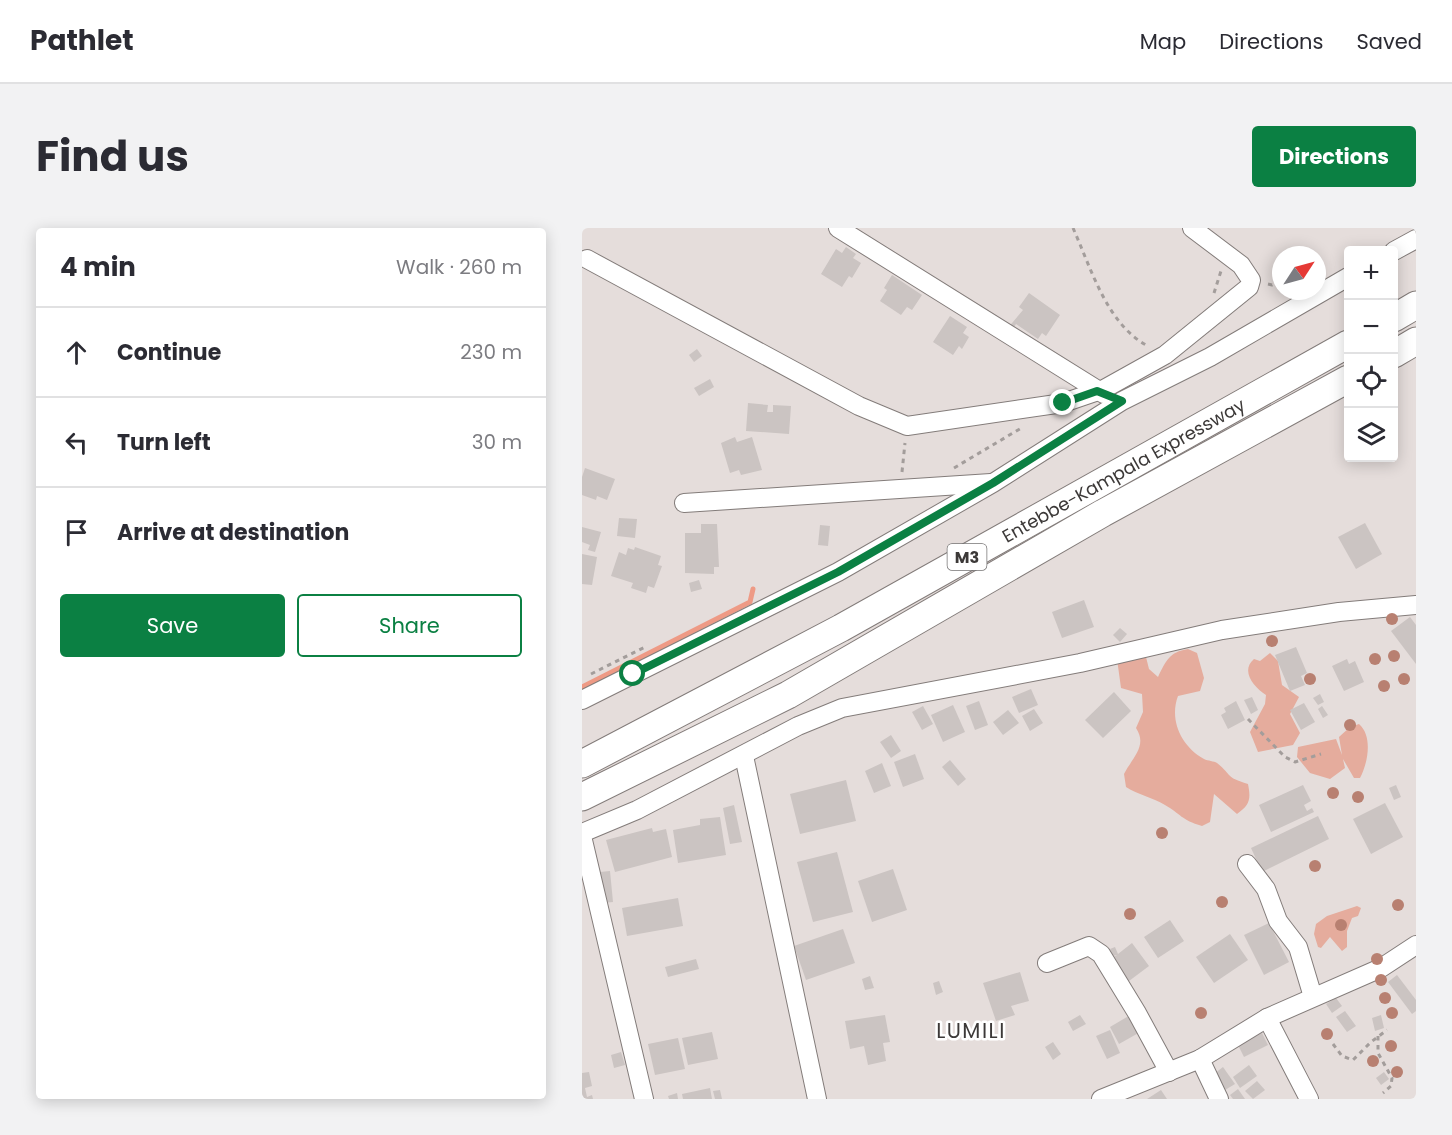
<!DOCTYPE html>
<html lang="en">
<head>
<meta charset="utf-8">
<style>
  :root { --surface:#fff; --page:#f2f2f3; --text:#2b2b33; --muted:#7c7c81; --line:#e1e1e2; --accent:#0b8043 }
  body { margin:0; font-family:Poppins,sans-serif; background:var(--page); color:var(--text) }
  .controls { position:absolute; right:18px; top:18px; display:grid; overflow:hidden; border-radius:6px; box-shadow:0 3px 15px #0003 }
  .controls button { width:54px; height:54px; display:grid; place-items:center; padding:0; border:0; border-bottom:2px solid var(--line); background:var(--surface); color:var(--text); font:30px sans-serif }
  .compass { position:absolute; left:690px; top:18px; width:54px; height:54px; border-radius:50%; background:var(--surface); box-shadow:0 3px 15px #0003; rotate:54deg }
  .stop { position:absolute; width:18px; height:18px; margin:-14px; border:4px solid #0b8043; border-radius:50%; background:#fff }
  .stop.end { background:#0b8043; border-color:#fff; box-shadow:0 2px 6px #0008 }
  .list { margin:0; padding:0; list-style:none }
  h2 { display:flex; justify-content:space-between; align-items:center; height:78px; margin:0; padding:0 24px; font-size:26px }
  h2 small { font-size:20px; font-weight:400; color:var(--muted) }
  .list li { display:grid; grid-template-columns:39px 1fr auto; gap:18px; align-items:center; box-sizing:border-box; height:90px; padding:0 24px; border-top:2px solid var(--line) }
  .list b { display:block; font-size:22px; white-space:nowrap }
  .list em { font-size:20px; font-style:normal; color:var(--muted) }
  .actions { display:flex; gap:12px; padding:18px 24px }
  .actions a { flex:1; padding:14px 0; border:2px solid var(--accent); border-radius:6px; text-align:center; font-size:21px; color:var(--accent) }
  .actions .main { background:var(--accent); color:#fff }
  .icon { flex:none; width:33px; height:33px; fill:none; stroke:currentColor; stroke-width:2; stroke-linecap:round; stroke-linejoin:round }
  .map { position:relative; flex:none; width:834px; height:871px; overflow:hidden; border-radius:6px }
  header { display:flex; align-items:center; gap:36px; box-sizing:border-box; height:84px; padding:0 30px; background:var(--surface); border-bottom:2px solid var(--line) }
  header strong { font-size:28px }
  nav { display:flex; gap:33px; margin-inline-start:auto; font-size:21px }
  .intro { display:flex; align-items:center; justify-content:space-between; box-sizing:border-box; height:144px; padding:0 36px }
  h1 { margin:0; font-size:42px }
  .button { padding:15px 27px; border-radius:6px; background:var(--accent); color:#fff; font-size:21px; font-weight:700 }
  main { display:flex; gap:36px; padding:0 36px }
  aside { flex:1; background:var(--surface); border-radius:6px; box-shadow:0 3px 15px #0003 }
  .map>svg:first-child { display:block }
  .green { fill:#e5ac9d }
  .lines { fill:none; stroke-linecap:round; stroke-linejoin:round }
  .stream { stroke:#ee9a85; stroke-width:5 }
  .building { fill:#cbc4c2 }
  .minor-casing { stroke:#837c7a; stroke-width:20 }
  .highway-casing { stroke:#837c7a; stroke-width:29 }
  .path { stroke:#a39d9b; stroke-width:3; stroke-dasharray:4.5 4.5; stroke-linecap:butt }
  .minor { stroke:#fff; stroke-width:18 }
  .highway { stroke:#fff; stroke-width:27 }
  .tree { fill:#b88071 }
  .route { stroke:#0b8043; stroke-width:8 }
  .labels { text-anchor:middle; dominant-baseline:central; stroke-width:5; stroke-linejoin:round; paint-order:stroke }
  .shield { fill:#fff; stroke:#767474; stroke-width:1.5 }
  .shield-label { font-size:16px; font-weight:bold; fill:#3c3938 }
  .street-label { font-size:18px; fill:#3c3938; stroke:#fff }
  .quarter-label { font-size:21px; letter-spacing:1.5px; fill:#3c3938; stroke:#fff }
</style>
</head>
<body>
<header>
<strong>Pathlet</strong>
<nav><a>Map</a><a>Directions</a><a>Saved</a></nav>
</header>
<div class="intro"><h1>Find us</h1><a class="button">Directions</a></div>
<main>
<aside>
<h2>4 min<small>Walk · 260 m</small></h2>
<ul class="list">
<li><svg class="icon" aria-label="ahead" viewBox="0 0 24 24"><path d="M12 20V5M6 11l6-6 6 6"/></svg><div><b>Continue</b></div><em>230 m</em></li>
<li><svg class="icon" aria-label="left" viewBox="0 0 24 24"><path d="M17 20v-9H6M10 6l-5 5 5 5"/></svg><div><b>Turn left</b></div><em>30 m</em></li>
<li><svg class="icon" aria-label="arrive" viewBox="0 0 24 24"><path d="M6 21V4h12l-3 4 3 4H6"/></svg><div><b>Arrive at destination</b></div></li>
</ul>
<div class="actions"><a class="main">Save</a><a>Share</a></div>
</aside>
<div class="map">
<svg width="834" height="871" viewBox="0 0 834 871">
  <rect width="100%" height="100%" fill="#e5dddb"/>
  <g class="green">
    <path d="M606,421L615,425L622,450L618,463L596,468C587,492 599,518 622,531C626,533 632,533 635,535C651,548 643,549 666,556C669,571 668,577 655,586L632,566L628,594L620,598C599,592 599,586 583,577C570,569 556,567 544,559L542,546C550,530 566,518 554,500L561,484L560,466L539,460L535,431L564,429L567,441L576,449C584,433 587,424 606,421Z"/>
    <path d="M688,425L696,433L700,457L717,469L708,486L718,505L711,517L676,524L668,504L683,476L684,467C672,459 658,443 672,431L678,433Z"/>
    <path d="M777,496C791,508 786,535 778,550H772L761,531L763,540L748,551L728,545L715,529L716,519L754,511L760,527L757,509L768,499Z"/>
    <polygon points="775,678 779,680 776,688 770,690 765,703 765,719 760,723 748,709 739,720 736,719 732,706 734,696 745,688"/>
  </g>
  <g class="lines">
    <polyline class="stream" points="0,459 168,374 171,361"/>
  </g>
  <g class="building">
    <polygon points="264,19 274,26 271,30 279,35 270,50 267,48 260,59 239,46 254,21 260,25"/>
    <polygon points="310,47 340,67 330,82 325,79 319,87 298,73 305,62 302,60"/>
    <polygon points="447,65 478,87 464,108 460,105 456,111 434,96 429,104 425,101 441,82 437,79"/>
    <polygon points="368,88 385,99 381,105 387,109 380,121 377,118 371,127 351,114"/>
    <polygon points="115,121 120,128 112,134 107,127"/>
    <polygon points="128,151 132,159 117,168 112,160"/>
    <polygon points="166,175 186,177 185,184 191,184 191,177 209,178 207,206 164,203"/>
    <polygon points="153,209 155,214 170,209 180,242 159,247 157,242 148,245 139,215"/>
    <polygon points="3,240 33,251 25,272 15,268 14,272 0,267 0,249"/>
    <polygon points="37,290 55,291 53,310 35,308"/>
    <polygon points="783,295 800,326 774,341 756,309"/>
    <polygon points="119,296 135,296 137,339 132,339 132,346 103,345 103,305 119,305"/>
    <polygon points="238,297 248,298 246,318 236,317"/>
    <polygon points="0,299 19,304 13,324 6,322 8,317 0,314"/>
    <polygon points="53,319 79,328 76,337 80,338 72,360 66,358 64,365 49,360 51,355 29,348 37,324 44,327 46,320 52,322"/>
    <polygon points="0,326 15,329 10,357 0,356"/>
    <polygon points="117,352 120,361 109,364 107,355"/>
    <polygon points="502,372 512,399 480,410 470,384"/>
    <polygon points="828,389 834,397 834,436 809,403"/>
    <polygon points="538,400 545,406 538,414 531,407"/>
    <polygon points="714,419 725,445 719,448 723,457 708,463 693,427"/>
    <polygon points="765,431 767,436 773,433 782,454 762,463 750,438"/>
    <polygon points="449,461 456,477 437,485 430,469"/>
    <polygon points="532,464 549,483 521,510 503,492"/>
    <polygon points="738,466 742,474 736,477 731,470"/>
    <polygon points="670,469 676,482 669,486 662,472"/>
    <polygon points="397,473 406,497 393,502 384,478"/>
    <polygon points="654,473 663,492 646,501 639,487 644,484 642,480"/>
    <polygon points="722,475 733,494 719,502 708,482"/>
    <polygon points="371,477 383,504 361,514 349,487"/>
    <polygon points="341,478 351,496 340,502 330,484"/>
    <polygon points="740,478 746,487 741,490 736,481"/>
    <polygon points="452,481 461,495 448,503 440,488"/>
    <polygon points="426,482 437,495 421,507 411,494"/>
    <polygon points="309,507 319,523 309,530 298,514"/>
    <polygon points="333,526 342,551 321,559 312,534"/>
    <polygon points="368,532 384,551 376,558 360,539"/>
    <polygon points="300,535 309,558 292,565 283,543"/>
    <polygon points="264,552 274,593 218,606 208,566"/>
    <polygon points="721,557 729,573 722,577 725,583 730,580 732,584 689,604 677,577"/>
    <polygon points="814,557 819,569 812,572 807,560"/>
    <polygon points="803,575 821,609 789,626 771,591"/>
    <polygon points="152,577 160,614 148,616 141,580"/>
    <polygon points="736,588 747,611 680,644 669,620"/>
    <polygon points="138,589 144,627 96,635 91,602 118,597 118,591"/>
    <polygon points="70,600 71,604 84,601 90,629 33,644 24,612"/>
    <polygon points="255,624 271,684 231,694 215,634"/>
    <polygon points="311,641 325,682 290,694 276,653"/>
    <polygon points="28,643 31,674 21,675 18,644"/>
    <polygon points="96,670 101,698 45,708 40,680"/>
    <polygon points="588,692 602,713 576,730 562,709"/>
    <polygon points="687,695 707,734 682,747 662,707"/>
    <polygon points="261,701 273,735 224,752 212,718"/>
    <polygon points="648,706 666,732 632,755 614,729"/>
    <polygon points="550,715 567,738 547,753 530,730 535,727 531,728 528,721 533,719 536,726"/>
    <polygon points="114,731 117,741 86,749 83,739"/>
    <polygon points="438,744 447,773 429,778 433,787 414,793 401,755"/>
    <polygon points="815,747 834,772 834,783 830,786 806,754"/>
    <polygon points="288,748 292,760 283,762 280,751"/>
    <polygon points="357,753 361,764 354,767 351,755"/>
    <polygon points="754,770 760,778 750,785 744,776"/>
    <polygon points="763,783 774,798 765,804 754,789"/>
    <polygon points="550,786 560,803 537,816 528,799"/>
    <polygon points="303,787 308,814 301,815 304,833 286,837 282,818 268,821 263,793"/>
    <polygon points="498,787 504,796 491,803 486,794"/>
    <polygon points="799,787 802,800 793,803 790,790"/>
    <polygon points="528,802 538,825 525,831 514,808"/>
    <polygon points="130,804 136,831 106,837 100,810"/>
    <polygon points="680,805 686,817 662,829 656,817"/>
    <polygon points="96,810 103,841 73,847 66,816"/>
    <polygon points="471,814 479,826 471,832 463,819"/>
    <polygon points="39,824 43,837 32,840 29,827"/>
    <polygon points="667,837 675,848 658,860 651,849"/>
    <polygon points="641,839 653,856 643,862 632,846"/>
    <polygon points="7,844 10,858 3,860 5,869 10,867 11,871 0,871 0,845"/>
    <polygon points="802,844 807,851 799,857 794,850"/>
    <polygon points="675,853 683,862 671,871 663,863"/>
    <polygon points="128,860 130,871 101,871 100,866"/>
    <polygon points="656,861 663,871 651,871 648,867"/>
    <polygon points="138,862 140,871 133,871 131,863"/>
    <polygon points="579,862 585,871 565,871"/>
    <polygon points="95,865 96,871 87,871 86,868"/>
  </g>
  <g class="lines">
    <g class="minor-casing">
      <g id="minor">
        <polyline points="256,0 522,166"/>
        <polyline points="812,23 834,11"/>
        <polyline points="5,31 277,178 325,198 481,175 522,161 583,127 667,59 669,52 659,37 610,0"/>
        <polyline points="102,275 409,255"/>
        <polyline points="0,472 256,344 411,255 540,173 628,129 766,49"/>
        <polyline points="162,528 235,871"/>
        <polyline points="0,605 55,582 216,498 260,480 498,435 640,402 757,384 834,377"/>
        <polyline points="0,608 62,871"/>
        <polyline points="665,636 684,661 696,693 716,719 731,769"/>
        <polyline points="465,735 507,718 519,726 555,785 587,844"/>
        <polyline points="685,790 727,871"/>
        <polyline points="618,831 637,871"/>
        <polyline points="519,871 618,831 685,790 799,740 834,717"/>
      </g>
    </g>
    <g class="highway-casing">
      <g id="highway">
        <polyline points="812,90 834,77"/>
        <polyline points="812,126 834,113"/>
        <path id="s1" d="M0,536L259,400L766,116"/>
        <polyline points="0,569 206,467 521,285 766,151"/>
      </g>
    </g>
    <g class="path">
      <path d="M491,0C509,40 525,97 566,118"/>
      <polyline points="789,22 795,19"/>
      <polyline points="686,56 690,57 699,52"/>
      <polyline points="632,65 639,43"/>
      <polyline points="372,240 441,199"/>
      <polyline points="320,244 323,215"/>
      <polyline points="9,446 65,418"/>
      <polyline points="666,491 703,529 713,534 739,526"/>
      <polyline points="796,808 796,825 810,850 809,858 801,865"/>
      <polyline points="751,816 760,828 771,832 789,814 805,802"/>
    </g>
    <use href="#minor" class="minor"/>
    <use href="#highway" class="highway"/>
  </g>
  <g class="tree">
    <circle cx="810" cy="391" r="6"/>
    <circle cx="690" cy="413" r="6"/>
    <circle cx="812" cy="428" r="6"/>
    <circle cx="793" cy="431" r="6"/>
    <circle cx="728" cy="451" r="6"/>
    <circle cx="822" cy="451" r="6"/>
    <circle cx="802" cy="458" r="6"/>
    <circle cx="768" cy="497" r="6"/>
    <circle cx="751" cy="565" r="6"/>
    <circle cx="776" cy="569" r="6"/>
    <circle cx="580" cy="605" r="6"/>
    <circle cx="733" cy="638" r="6"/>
    <circle cx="640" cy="674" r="6"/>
    <circle cx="816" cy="677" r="6"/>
    <circle cx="548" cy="686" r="6"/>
    <circle cx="759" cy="697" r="6"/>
    <circle cx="795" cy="731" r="6"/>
    <circle cx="799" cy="752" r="6"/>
    <circle cx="803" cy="770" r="6"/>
    <circle cx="619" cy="785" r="6"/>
    <circle cx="810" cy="785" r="6"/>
    <circle cx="745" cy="806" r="6"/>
    <circle cx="809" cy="818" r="6"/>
    <circle cx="791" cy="833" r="6"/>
    <circle cx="815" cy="844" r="6"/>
  </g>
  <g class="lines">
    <polyline class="route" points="51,446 256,344 411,255 540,173 515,163 481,175"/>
  </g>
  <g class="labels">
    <rect class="shield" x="365.5" y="316" width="39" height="26" rx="4.5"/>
    <g class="shield-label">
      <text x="385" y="329">M3</text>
    </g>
    <g class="street-label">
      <text stroke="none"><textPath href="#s1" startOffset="616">Entebbe-Kampala Expressway</textPath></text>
    </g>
    <g class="quarter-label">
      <text x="389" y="802">LUMILI</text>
    </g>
  </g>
</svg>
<div class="controls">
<button>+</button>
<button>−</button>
<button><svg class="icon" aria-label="locate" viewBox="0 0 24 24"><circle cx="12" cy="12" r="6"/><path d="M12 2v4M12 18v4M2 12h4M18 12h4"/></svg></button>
<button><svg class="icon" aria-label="layers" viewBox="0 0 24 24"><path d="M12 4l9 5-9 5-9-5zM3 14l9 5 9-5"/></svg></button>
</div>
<svg class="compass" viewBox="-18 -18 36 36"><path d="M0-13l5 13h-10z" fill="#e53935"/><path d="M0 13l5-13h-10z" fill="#7c7c81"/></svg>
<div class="stop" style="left:51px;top:446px"></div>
<div class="stop end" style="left:481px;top:175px"></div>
</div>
</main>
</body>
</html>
